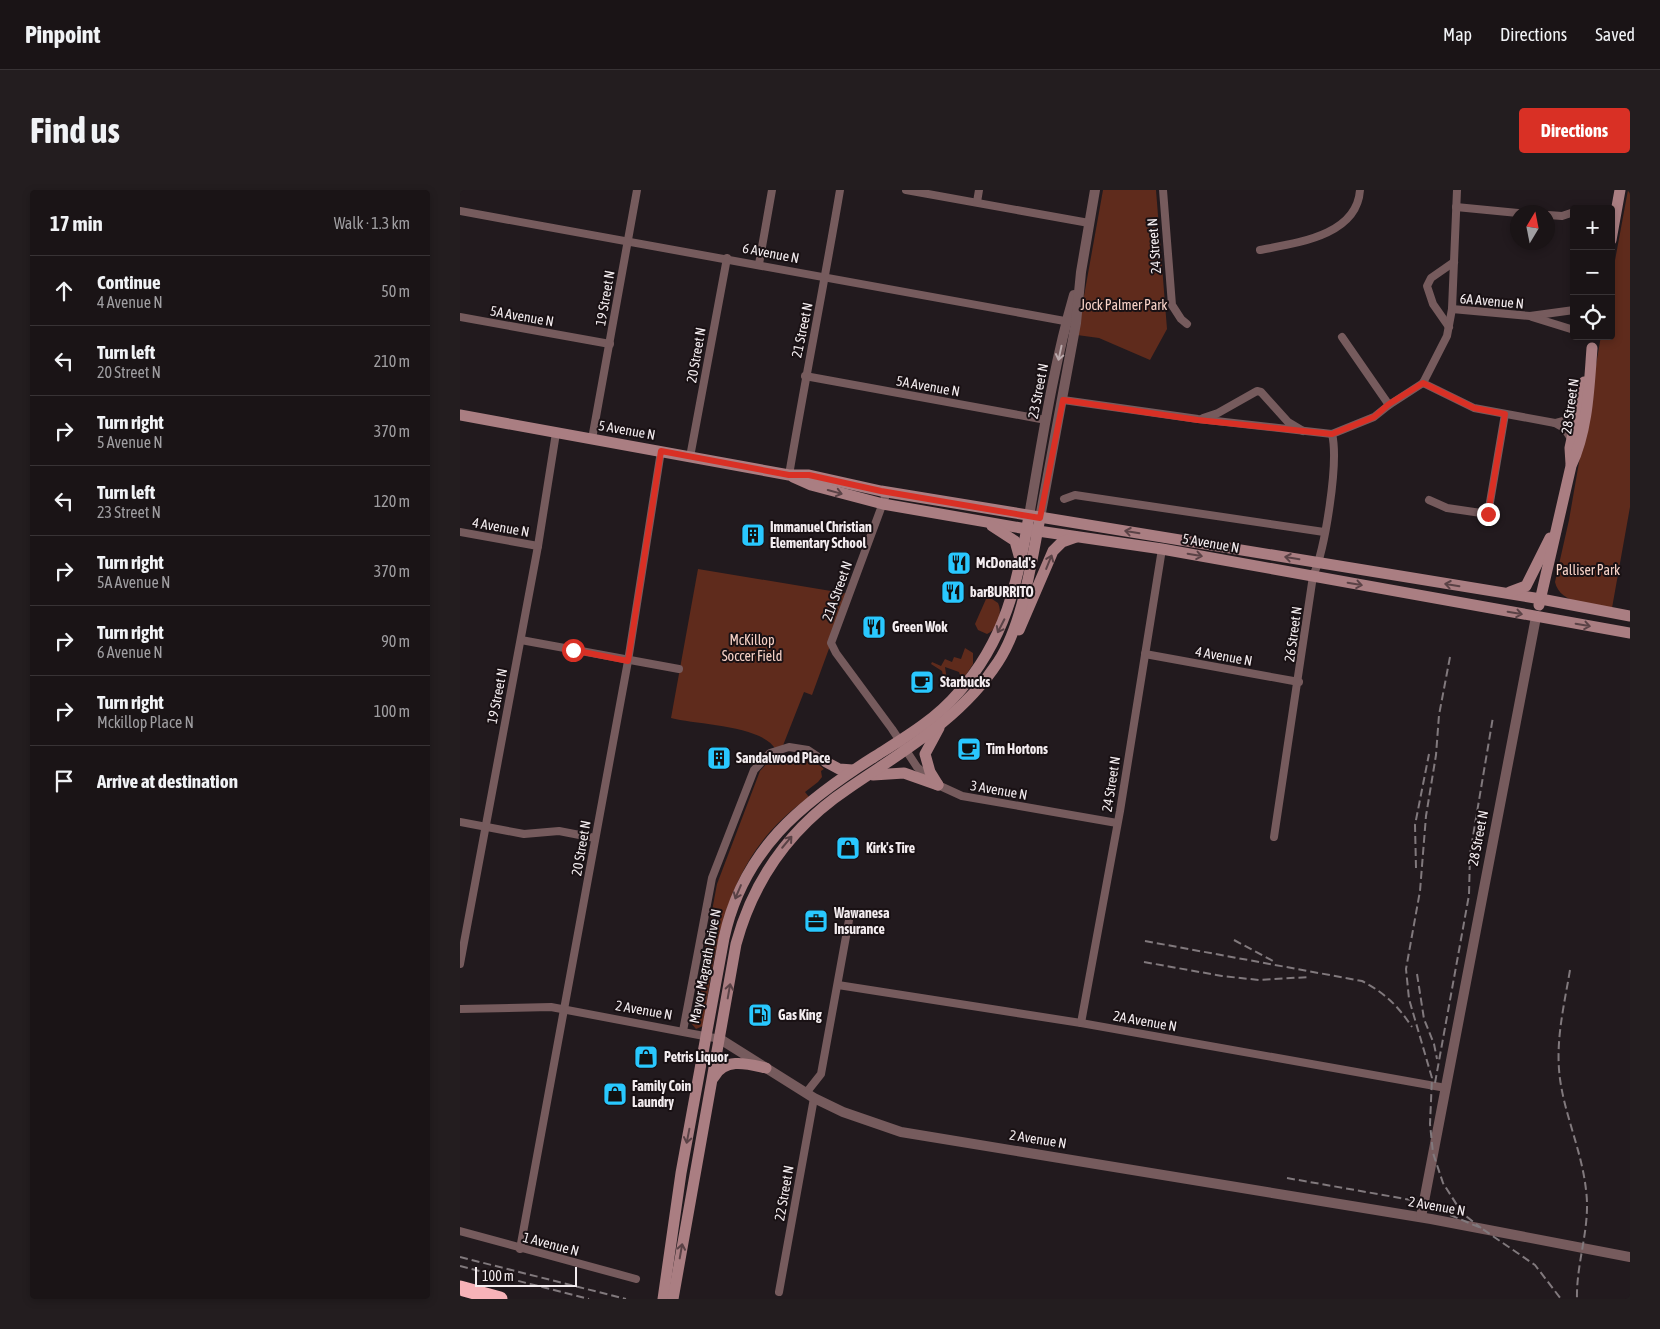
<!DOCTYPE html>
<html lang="en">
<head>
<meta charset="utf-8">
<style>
  :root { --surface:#1a1416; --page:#231d1f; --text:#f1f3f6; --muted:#9f9ea1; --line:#383335; --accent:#d93025 }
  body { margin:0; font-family:"Asap Condensed",sans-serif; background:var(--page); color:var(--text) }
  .controls { position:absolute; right:15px; top:15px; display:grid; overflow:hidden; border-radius:5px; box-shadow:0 2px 8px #0003 }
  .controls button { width:45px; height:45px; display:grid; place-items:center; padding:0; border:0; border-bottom:1px solid var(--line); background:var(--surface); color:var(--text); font:25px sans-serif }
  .compass { position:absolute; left:1050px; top:15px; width:45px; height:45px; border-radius:50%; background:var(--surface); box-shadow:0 2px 8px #0003; rotate:10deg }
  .scale { position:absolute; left:15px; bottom:12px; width:102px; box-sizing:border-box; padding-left:5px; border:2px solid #f3ecef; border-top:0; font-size:14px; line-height:18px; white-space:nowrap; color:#f3ecef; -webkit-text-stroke:4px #191114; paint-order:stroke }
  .stop { position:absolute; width:15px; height:15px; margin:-11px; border:4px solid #d93025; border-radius:50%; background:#fff }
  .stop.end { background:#d93025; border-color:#fff; box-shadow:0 1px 5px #0008 }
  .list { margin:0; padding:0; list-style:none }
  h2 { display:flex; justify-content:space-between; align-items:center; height:65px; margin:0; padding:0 20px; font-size:21px }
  h2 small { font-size:16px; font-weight:400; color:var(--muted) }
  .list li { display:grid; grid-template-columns:32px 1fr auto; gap:15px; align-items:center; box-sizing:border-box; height:70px; padding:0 20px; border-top:1px solid var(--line) }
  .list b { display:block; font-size:19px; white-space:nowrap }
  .list p { margin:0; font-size:16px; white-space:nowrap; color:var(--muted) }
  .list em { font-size:16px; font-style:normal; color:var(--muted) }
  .icon { flex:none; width:28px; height:28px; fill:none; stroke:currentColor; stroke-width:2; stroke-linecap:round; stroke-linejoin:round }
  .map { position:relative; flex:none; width:1170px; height:1109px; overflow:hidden; border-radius:5px }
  header { display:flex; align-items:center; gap:30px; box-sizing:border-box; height:70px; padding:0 25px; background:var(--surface); border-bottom:1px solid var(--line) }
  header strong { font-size:24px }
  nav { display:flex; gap:28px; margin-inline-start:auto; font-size:18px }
  .intro { display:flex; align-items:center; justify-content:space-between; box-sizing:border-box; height:120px; padding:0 30px }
  h1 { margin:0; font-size:35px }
  .button { padding:12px 22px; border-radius:5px; background:var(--accent); color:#fff; font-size:18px; font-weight:700 }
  main { display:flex; gap:30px; padding:0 30px }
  aside { flex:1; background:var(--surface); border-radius:5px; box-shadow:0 2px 8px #0003 }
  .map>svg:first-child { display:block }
  .green { fill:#5f2b1c }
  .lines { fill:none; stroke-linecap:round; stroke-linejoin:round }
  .minor { stroke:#765b5d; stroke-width:8 }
  .tertiary { stroke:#765b5d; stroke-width:10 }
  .secondary { stroke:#aa7e82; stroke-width:11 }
  .motorway { stroke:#f7b2b8; stroke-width:15 }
  .rail { stroke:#81797d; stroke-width:2; stroke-dasharray:8 4; stroke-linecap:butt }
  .oneway { stroke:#bbabad }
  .oneway2 { stroke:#5a4246 }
  .route { stroke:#d93025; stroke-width:6 }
  .labels { text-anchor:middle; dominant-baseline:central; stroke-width:4; stroke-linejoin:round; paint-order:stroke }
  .street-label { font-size:14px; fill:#f3ecef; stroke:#191114 }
  .park-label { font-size:14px; fill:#f7d2c7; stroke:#191114 }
  .poi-label { font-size:14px; font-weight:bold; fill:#f3ecef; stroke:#191114; text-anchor:start }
</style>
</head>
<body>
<header>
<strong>Pinpoint</strong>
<nav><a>Map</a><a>Directions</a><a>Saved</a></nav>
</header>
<div class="intro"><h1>Find us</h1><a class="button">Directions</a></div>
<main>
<aside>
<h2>17 min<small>Walk · 1.3 km</small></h2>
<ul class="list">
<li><svg class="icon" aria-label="ahead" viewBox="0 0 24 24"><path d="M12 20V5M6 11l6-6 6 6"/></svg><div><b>Continue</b><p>4 Avenue N</p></div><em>50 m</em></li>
<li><svg class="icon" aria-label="left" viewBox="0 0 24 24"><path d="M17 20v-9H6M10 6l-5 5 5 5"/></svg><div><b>Turn left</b><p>20 Street N</p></div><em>210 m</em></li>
<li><svg class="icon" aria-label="right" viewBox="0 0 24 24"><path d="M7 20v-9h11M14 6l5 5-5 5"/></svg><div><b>Turn right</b><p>5 Avenue N</p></div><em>370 m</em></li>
<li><svg class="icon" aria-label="left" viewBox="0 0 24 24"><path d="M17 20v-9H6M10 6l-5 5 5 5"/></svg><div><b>Turn left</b><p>23 Street N</p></div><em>120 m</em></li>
<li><svg class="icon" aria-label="right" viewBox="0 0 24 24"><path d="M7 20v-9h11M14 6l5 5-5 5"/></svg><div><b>Turn right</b><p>5A Avenue N</p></div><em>370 m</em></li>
<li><svg class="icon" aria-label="right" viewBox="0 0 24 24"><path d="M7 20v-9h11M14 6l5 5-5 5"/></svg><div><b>Turn right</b><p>6 Avenue N</p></div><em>90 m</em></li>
<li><svg class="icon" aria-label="right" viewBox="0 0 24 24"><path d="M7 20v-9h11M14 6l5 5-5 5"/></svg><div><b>Turn right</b><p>Mckillop Place N</p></div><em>100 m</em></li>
<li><svg class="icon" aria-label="arrive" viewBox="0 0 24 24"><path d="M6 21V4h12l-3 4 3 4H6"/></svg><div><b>Arrive at destination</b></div></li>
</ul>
</aside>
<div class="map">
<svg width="1170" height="1109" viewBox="0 0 1170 1109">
  <rect width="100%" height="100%" fill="#221a1e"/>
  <g class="green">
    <polygon points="643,0 696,0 707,139 690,170 639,148 617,145"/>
    <path d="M1168,0H1170V317L1152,418C1134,415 1100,415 1095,392L1109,330L1141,146H1151V92Z"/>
    <path d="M238,379L389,404L352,505L344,502L322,558L316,560C303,535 237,535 211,528Z"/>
    <path d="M526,409H532L538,413C543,423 537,440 527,444L518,440L515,434Z"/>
    <polygon points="505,458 513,463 513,474 502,491 499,482 485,477 487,490 484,490 482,481 471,474 472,472 481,476 485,469 492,472 494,467 501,469"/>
    <path d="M329,564C344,565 353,569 364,579L361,581L362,587L358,592L345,602L349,607C267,665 257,745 243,836L236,839L231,833L257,694L300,581L310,570Z"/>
  </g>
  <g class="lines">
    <g class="minor">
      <polyline points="446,0 629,33"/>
      <polyline points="703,0 712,115 721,129 727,134"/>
      <polyline points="517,12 519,0"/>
      <polyline points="996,17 1058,23"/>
      <polyline points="0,21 610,132"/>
      <polyline points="1088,25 1102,26 1114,22"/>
      <path d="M800,60C836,53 897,46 900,0"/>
      <polyline points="299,74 312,0"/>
      <polyline points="992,119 1070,126 1114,120"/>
      <polyline points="0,127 150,154"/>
      <polyline points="1072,127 1114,140"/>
      <polyline points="989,137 973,114 967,96 971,88 994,72"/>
      <polyline points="882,147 929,215"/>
      <polyline points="345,186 586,230"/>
      <polyline points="963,193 987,146 992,119 997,0"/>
      <polyline points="963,193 1014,218 1095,233 1104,238 1112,250"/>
      <polyline points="603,210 738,229 872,244 914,227 929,215 963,193"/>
      <polyline points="743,228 758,223 797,201 801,202 828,232 843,241"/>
      <polyline points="1095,233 1110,229 1117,222"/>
      <polyline points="132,249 177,0"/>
      <polyline points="230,267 267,68"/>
      <path d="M329,285C345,190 364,95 380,0"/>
      <polyline points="427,302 371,453 376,463 432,539 457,577 478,595 502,606 657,633"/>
      <polyline points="604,309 615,305 864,342"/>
      <polyline points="969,310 987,318 1028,324 1045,224"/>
      <polyline points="0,342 78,356"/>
      <polyline points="61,450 219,479"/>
      <polyline points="685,464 839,492"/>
      <polyline points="0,632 64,644 99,641 135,648"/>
      <path d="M814,647L853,386C865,360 879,272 872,244"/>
      <polyline points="0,774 78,356 96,243"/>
      <polyline points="378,795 621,833 986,898"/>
      <polyline points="0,819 91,817 260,849"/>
      <polyline points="621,833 660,621 702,359"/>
      <polyline points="223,841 252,688 294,580 310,563 329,557 348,560 366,572"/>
      <polyline points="346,903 361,884 389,730"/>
      <polyline points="0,1041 176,1089"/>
      <polyline points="60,1059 168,471 201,261"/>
      <polyline points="319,1102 354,908"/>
    </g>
    <g class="tertiary">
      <path d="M569,326C582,252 593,177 614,105"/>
      <polyline points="580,328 616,133 621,82 635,0"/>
      <polyline points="260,849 354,908 383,922 441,942 971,1029 1170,1067"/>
      <polyline points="961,1027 1076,427"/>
    </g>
    <g class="secondary">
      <polyline points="1151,50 1160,0"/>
      <polyline points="0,225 329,285 349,285 421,301 1081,409 1170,426"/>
      <polyline points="1111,274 1110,258 1124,192"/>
      <polyline points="333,287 351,295 423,314 578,341 702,359 1170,443"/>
      <polyline points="532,336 555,351 560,369"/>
      <polyline points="1050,402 1066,396 1090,348"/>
      <path d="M1079,415L1111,276C1128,240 1129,197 1132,158"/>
      <polyline points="559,440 593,361 602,352 616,347"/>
      <polyline points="366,572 379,579 393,580"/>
      <polyline points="413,585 444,583 478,595"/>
      <polyline points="478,595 470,582 465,564 479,538"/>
      <path d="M254,887C265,867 288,874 306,878"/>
      <path d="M203,1109L221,983L264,748C283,660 341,613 414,567C444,548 475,530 498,503C545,451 558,392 569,326"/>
      <path d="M213,1109L276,754C294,688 332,636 389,598C443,561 501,529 538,472C563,434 571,373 580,328"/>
    </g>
    <polyline class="motorway" points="0,1098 40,1109"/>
    <g class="rail">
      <polyline points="990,467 979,525 976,565 966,626 960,701 946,779 949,809 972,888 970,934 973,963 983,993 1002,1023 1021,1038"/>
      <polyline points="956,678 955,635 969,564"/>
      <polyline points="774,750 813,771"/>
      <path d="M685,751L902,791C925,803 938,816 952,837"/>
      <polyline points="684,772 762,786 799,790 849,787"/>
      <path d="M1110,780C1104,816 1095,852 1100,889C1105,926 1122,962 1126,1000C1131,1037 1116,1072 1117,1109"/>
      <polyline points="957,784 964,829 974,854 977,869"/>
      <polyline points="975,893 1009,705 1010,664 1033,527"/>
      <polyline points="827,988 957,1011 1021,1038 1075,1075 1101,1109"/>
      <polyline points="0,1067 166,1109"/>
      <polyline points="0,1076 129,1109"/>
    </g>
  </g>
  <defs><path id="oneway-shaft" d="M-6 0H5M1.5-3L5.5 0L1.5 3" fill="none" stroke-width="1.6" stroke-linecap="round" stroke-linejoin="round" transform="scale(1.25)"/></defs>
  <use class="oneway" href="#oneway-shaft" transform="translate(600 163) rotate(102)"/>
  <g class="oneway2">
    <use href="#oneway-shaft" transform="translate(375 302) rotate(15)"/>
    <use href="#oneway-shaft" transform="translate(672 342) rotate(-171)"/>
    <use href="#oneway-shaft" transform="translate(735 365) rotate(10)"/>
    <use href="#oneway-shaft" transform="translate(832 368) rotate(-171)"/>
    <use href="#oneway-shaft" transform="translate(589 372) rotate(-68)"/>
    <use href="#oneway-shaft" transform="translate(895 394) rotate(10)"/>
    <use href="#oneway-shaft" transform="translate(992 395) rotate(-171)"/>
    <use href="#oneway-shaft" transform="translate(1055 423) rotate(10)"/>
    <use href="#oneway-shaft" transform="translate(1123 435) rotate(10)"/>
    <use href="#oneway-shaft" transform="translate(541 436) rotate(117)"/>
    <use href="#oneway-shaft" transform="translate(327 652) rotate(-50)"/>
    <use href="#oneway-shaft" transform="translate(278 702) rotate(113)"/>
    <use href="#oneway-shaft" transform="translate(269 801) rotate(-80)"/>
    <use href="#oneway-shaft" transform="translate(228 946) rotate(101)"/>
    <use href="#oneway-shaft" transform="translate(221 1061) rotate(-80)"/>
  </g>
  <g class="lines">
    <polyline class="route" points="113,460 168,471 201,261 329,285 349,285 421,301 580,328 603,210 738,230 872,244 914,227 929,214 963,193 1014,218 1045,224 1028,324"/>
  </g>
  <defs>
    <g id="building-square" transform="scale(1.25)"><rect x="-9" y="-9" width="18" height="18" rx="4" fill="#29c8ff" stroke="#191114"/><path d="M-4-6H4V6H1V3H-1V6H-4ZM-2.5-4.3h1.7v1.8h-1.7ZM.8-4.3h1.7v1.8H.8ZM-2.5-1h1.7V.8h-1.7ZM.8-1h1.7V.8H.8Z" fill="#111"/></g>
    <g id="restaurant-square" transform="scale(1.25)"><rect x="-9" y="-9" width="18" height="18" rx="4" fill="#29c8ff" stroke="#191114"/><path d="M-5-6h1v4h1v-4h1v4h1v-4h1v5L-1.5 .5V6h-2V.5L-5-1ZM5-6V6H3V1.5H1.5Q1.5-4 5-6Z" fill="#111"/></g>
    <g id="cafe-square" transform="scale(1.25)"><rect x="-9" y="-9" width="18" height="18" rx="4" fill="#29c8ff" stroke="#191114"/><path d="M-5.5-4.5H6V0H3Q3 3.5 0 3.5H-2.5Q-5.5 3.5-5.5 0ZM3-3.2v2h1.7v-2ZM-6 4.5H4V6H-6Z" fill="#111"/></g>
    <g id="shop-square" transform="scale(1.25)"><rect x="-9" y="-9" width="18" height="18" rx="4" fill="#29c8ff" stroke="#191114"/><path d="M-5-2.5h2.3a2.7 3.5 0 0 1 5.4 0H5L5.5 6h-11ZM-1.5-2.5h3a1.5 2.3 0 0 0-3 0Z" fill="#111"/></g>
    <g id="office-square" transform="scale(1.25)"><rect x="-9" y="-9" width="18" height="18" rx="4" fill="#29c8ff" stroke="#191114"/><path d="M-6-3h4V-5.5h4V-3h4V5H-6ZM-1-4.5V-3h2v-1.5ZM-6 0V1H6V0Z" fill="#111"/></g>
    <g id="fuel-square" transform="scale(1.25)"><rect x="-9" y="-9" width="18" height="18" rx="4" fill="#29c8ff" stroke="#191114"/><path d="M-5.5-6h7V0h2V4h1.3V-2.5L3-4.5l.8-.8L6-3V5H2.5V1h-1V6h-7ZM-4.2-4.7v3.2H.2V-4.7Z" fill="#111"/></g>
  </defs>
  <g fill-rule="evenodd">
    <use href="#building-square" x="293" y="345"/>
    <use href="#restaurant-square" x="499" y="373"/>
    <use href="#restaurant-square" x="493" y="402"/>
    <use href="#restaurant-square" x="414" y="437"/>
    <use href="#cafe-square" x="462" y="492"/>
    <use href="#cafe-square" x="509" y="559"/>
    <use href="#building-square" x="259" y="568"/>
    <use href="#shop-square" x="388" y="658"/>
    <use href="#office-square" x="356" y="731"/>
    <use href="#fuel-square" x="300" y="825"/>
    <use href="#shop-square" x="186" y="867"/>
    <use href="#shop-square" x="155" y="904"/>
  </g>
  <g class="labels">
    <g class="street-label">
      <text transform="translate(694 56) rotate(-94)">24 Street N</text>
      <text transform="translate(311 63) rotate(11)">6 Avenue N</text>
      <text transform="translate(145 108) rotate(-80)">19 Street N</text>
      <text transform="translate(1032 111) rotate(5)">6A Avenue N</text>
      <text transform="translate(62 126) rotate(10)">5A Avenue N</text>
      <text transform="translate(342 140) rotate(-78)">21 Street N</text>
      <text transform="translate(236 165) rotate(-80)">20 Street N</text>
      <text transform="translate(468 196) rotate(10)">5A Avenue N</text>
      <text transform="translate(578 201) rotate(-79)">23 Street N</text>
      <text transform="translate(1110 216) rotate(-82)">28 Street N</text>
      <text transform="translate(167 240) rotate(10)">5 Avenue N</text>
      <text transform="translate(41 337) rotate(10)">4 Avenue N</text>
      <text transform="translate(751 353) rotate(10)">5 Avenue N</text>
      <text transform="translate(377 401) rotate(-70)">21A Street N</text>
      <text transform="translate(833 444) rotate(-82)">26 Street N</text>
      <text transform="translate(764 466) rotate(10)">4 Avenue N</text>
      <text transform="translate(37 506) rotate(-79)">19 Street N</text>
      <text transform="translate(651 594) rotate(-81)">24 Street N</text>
      <text transform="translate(539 600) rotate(10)">3 Avenue N</text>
      <text transform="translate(1018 648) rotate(-79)">28 Street N</text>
      <text transform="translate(121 658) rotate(-80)">20 Street N</text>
      <text transform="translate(245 776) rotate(-79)">Mayor Magrath Drive N</text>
      <text transform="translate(184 820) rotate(10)">2 Avenue N</text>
      <text transform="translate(685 831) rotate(10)">2A Avenue N</text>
      <text transform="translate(578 949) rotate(9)">2 Avenue N</text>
      <text transform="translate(324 1003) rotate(-80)">22 Street N</text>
      <text transform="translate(977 1016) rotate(10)">2 Avenue N</text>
      <text transform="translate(91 1054) rotate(15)">1 Avenue N</text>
    </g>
    <g class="park-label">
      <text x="664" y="115">Jock Palmer Park</text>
      <text x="1128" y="380">Palliser Park</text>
      <text x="292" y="450">McKillop<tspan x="292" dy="16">Soccer Field</tspan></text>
    </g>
    <g class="poi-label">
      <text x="310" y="337">Immanuel Christian<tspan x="310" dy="16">Elementary School</tspan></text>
      <text x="516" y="373">McDonald's</text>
      <text x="510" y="402">barBURRITO</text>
      <text x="432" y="437">Green Wok</text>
      <text x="480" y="492">Starbucks</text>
      <text x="526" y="559">Tim Hortons</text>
      <text x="276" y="568">Sandalwood Place</text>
      <text x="406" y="658">Kirk's Tire</text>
      <text x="374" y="723">Wawanesa<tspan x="374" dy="16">Insurance</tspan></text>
      <text x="318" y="825">Gas King</text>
      <text x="204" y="867">Petris Liquor</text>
      <text x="172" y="896">Family Coin<tspan x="172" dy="16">Laundry</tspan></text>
    </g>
  </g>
</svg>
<div class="controls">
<button>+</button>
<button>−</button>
<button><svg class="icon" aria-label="locate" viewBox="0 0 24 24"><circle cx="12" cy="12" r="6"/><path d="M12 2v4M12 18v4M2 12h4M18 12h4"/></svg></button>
</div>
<svg class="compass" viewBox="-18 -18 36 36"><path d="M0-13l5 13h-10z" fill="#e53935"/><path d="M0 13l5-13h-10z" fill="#9f9ea1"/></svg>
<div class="scale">100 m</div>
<div class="stop" style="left:113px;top:460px"></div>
<div class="stop end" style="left:1028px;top:324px"></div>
</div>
</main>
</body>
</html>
